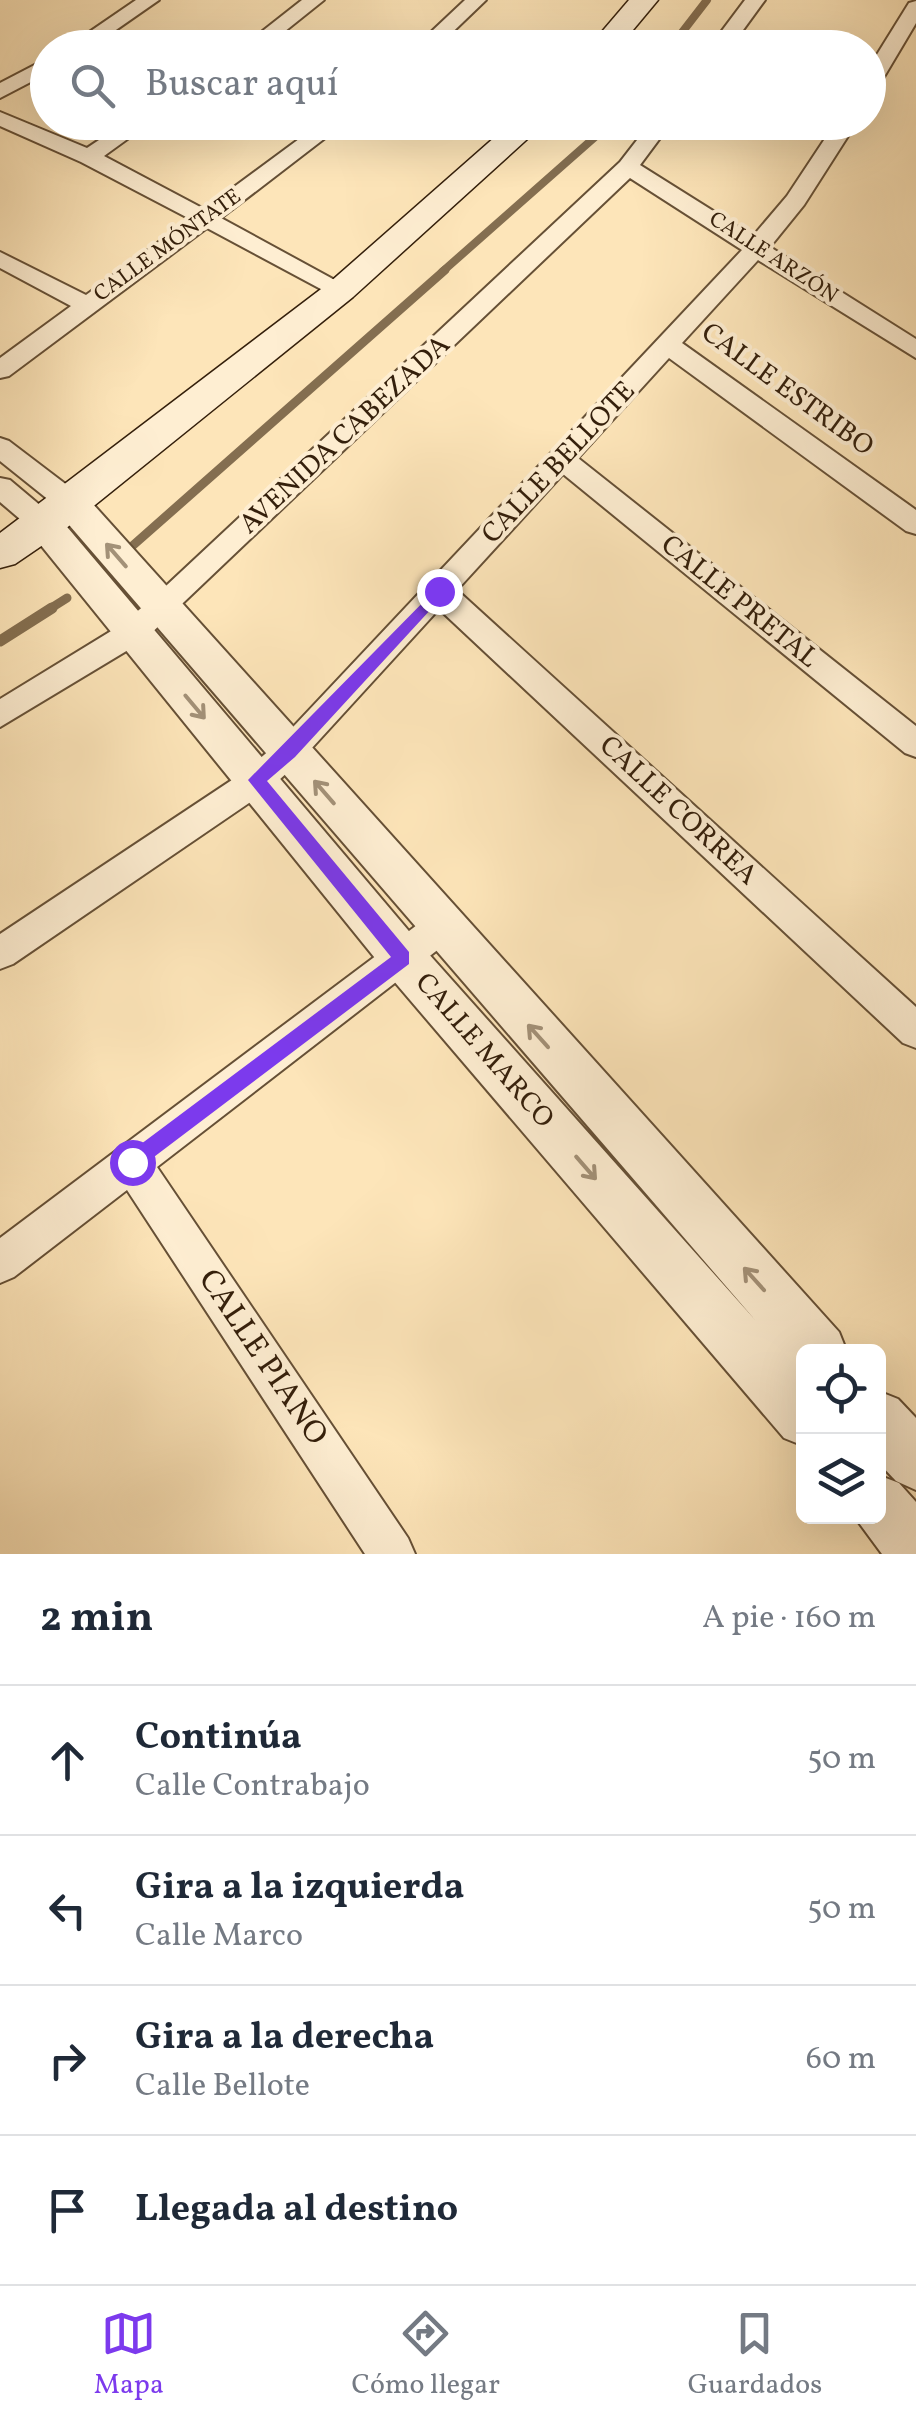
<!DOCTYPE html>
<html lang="es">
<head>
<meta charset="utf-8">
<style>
  :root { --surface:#fff; --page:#f2f2f3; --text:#1f2937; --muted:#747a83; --line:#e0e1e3; --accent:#7c3aed }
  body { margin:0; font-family:Vollkorn,serif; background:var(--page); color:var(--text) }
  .controls { position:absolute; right:30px; bottom:30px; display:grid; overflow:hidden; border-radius:15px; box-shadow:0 10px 40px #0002 }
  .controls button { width:90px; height:90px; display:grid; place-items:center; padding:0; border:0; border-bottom:2px solid var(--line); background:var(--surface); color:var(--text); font:50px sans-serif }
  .stop { position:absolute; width:30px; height:30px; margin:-22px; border:8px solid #7c3aed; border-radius:50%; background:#fff }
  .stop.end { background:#7c3aed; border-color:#fff; box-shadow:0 2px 10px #0008 }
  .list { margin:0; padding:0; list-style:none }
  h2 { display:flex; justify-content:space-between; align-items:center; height:130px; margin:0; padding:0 40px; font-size:42px }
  h2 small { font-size:32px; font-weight:400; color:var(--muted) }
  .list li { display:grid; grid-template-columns:65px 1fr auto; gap:30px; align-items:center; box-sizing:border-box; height:150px; padding:0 40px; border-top:2px solid var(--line) }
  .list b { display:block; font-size:38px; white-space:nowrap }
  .list p { margin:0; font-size:32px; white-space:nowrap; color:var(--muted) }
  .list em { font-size:32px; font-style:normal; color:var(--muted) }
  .icon { flex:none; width:55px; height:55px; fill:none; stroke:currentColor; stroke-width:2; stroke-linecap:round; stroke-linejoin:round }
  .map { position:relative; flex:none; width:916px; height:1554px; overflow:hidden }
  .search { position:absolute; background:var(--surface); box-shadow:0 10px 40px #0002; left:30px; right:30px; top:30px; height:110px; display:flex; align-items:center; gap:25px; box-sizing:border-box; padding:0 35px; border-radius:55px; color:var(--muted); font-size:38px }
  .sheet { height:730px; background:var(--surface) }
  nav { display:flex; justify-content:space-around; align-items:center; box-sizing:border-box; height:140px; border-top:2px solid var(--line); background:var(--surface); font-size:28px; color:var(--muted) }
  nav a { display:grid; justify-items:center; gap:5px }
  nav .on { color:var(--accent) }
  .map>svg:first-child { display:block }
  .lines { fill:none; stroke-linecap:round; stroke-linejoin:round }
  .stream-far2 { stroke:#846e50; stroke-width:8 }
  .stream-far1 { stroke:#846e50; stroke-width:9 }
  .stream { stroke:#846e50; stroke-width:11 }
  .minor-casing { stroke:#665036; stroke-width:4 }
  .tertiary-casing { stroke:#665036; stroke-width:4 }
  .secondary-casing { stroke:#341f0b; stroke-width:3 }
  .minor { fill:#feeed2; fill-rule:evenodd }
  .tertiary { fill:#feeed2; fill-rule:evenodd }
  .secondary { fill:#feeed2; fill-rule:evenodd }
  .oneway { stroke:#a39178 }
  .route { fill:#7c3aed }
  .labels { text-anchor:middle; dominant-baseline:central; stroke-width:8; stroke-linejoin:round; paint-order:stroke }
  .far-street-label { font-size:22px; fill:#341f0b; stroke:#feeed2 }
  .street-label { font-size:28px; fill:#341f0b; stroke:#feeed2 }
  .near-street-label { font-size:32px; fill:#341f0b; stroke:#feeed2 }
</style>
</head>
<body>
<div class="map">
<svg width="916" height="1554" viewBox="0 0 916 1554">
  <rect width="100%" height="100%" fill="#fde5b9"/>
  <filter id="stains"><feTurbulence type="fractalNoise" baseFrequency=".002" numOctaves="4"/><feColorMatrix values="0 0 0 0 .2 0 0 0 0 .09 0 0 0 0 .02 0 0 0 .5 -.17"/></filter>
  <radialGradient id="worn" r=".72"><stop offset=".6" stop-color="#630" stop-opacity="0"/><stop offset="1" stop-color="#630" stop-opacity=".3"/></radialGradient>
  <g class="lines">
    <g class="stream-far2">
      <polyline points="670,48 707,0"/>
      <polyline points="442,272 612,122"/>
    </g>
    <g class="stream-far1">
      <polyline points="130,548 445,270"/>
      <polyline points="48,610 67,598"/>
    </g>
    <polyline class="stream" points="0,641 52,608"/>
    <g class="minor-casing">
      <g id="minor">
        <polygon points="136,0 159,0 90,48 66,48"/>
        <polygon points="302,0 324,0 264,48 241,48"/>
        <polygon points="465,0 486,0 436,48 414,48"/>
        <polygon points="745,0 765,0 730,48 709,48"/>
        <polygon points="916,1 916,23 878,87 868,93 868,69 909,3"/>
        <polygon points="48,58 48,73 0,98 0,83"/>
        <polygon points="0,112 87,148 126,122 151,122 104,156 204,209 322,122 346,122 221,218 353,290 341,297 332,295 207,228 9,376 0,378 0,358 71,306 0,268 0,252 86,295 190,219 81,162 0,126"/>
        <polygon points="651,122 672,122 640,165 753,236 787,196 836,122 857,122 804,205 770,247 916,339 916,358 758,260 682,343 916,510 916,534 906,531 669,358 578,458 916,726 916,757 905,753 563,474 457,590 916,1007 916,1048 903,1043 439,609 300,761 268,790 13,964 0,969 0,934 244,772 278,743 742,250 630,178 143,641 0,727 0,699 121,625 152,599 620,162"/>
        <polygon points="0,438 9,441 80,495 84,502 80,509 60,509 0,461"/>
        <polygon points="0,478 10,480 54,517 58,524 54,531 34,531 0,502"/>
        <polygon points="441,912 453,916 459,927 453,938 157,1167 408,1538 415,1554 365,1554 127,1190 14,1277 0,1283 0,1238 429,916"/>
      </g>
    </g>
    <g class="tertiary-casing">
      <g id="tertiary">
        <polygon points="70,489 83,493 839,1332 847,1352 804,1352 804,1446 784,1438 387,973 31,533 26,524 31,515 44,511 57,515 419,943 756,1321 57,511 52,502 57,493"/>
        <polygon points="878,1391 898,1399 916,1418 916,1490 896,1481 878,1462"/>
        <polygon points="878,1475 899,1483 916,1502 916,1554 882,1554 854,1516 878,1516"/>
      </g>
    </g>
    <g class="secondary-casing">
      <g id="secondary">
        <polygon points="629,0 658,0 618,48 588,48"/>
        <polygon points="512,122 546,122 353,297 59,534 15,564 0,568 0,533 329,283"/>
      </g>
    </g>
    <use href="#minor" class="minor"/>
    <use href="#tertiary" class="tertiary"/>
    <use href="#secondary" class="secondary"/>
  </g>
  <defs><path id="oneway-shaft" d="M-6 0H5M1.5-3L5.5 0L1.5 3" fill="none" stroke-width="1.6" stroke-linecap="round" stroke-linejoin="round" transform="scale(2.5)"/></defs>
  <g class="oneway">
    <use href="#oneway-shaft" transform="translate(116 555) rotate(-131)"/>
    <use href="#oneway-shaft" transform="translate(195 707) rotate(50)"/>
    <use href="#oneway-shaft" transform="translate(324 792) rotate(-131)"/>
    <use href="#oneway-shaft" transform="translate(538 1036) rotate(-132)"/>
    <use href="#oneway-shaft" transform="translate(586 1168) rotate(49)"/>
    <use href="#oneway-shaft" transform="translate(754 1279) rotate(-132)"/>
  </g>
  <polygon class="route" points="439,586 447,591 444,595 295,757 267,781 409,952 409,964 138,1169 125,1169 125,1156 391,957 248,780"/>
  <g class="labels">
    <g class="far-street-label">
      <text transform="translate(168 246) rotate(-36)">CALLE MÓNTATE</text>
      <text transform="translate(773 258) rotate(33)">CALLE ARZÓN</text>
    </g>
    <g class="street-label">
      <text transform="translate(787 390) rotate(36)">CALLE ESTRIBO</text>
      <text transform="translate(345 435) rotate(-43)">AVENIDA CABEZADA</text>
      <text transform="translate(559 463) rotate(-47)">CALLE BELLOTE</text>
      <text transform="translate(739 602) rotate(39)">CALLE PRETAL</text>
      <text transform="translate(678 811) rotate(43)">CALLE CORREA</text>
      <text transform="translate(484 1051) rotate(49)">CALLE MARCO</text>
    </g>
    <g class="near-street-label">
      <text transform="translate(262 1358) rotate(56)">CALLE PIANO</text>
    </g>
  </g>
  <rect width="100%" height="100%" filter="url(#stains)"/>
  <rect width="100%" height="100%" fill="url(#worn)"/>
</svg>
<div class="controls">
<button><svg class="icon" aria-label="locate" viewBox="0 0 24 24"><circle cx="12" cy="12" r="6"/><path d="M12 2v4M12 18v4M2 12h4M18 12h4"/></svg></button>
<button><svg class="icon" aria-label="layers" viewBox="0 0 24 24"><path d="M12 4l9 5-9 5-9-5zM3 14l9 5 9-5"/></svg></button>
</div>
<div class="stop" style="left:132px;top:1162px"></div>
<div class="stop end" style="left:439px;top:591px"></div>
<div class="search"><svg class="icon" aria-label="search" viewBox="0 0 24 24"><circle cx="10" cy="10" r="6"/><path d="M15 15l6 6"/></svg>Buscar aquí</div>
</div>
<section class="sheet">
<h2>2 min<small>A pie · 160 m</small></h2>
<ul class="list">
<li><svg class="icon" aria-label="ahead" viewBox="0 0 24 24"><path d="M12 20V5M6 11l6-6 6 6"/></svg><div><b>Continúa</b><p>Calle Contrabajo</p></div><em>50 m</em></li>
<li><svg class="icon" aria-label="left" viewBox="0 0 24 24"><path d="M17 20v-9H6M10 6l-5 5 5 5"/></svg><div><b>Gira a la izquierda</b><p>Calle Marco</p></div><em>50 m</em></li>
<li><svg class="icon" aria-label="right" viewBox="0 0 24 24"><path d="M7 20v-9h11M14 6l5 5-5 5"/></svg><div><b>Gira a la derecha</b><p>Calle Bellote</p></div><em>60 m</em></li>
<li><svg class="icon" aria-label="arrive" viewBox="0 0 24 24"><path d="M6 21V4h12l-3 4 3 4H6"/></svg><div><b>Llegada al destino</b></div></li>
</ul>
</section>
<nav>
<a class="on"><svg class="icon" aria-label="map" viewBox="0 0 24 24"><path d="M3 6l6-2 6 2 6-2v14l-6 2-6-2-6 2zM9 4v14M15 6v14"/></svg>Mapa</a>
<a><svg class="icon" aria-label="directions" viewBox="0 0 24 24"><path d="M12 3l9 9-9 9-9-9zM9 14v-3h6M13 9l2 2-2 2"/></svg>Cómo llegar</a>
<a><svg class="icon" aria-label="saved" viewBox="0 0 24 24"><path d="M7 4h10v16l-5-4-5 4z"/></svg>Guardados</a>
</nav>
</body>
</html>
